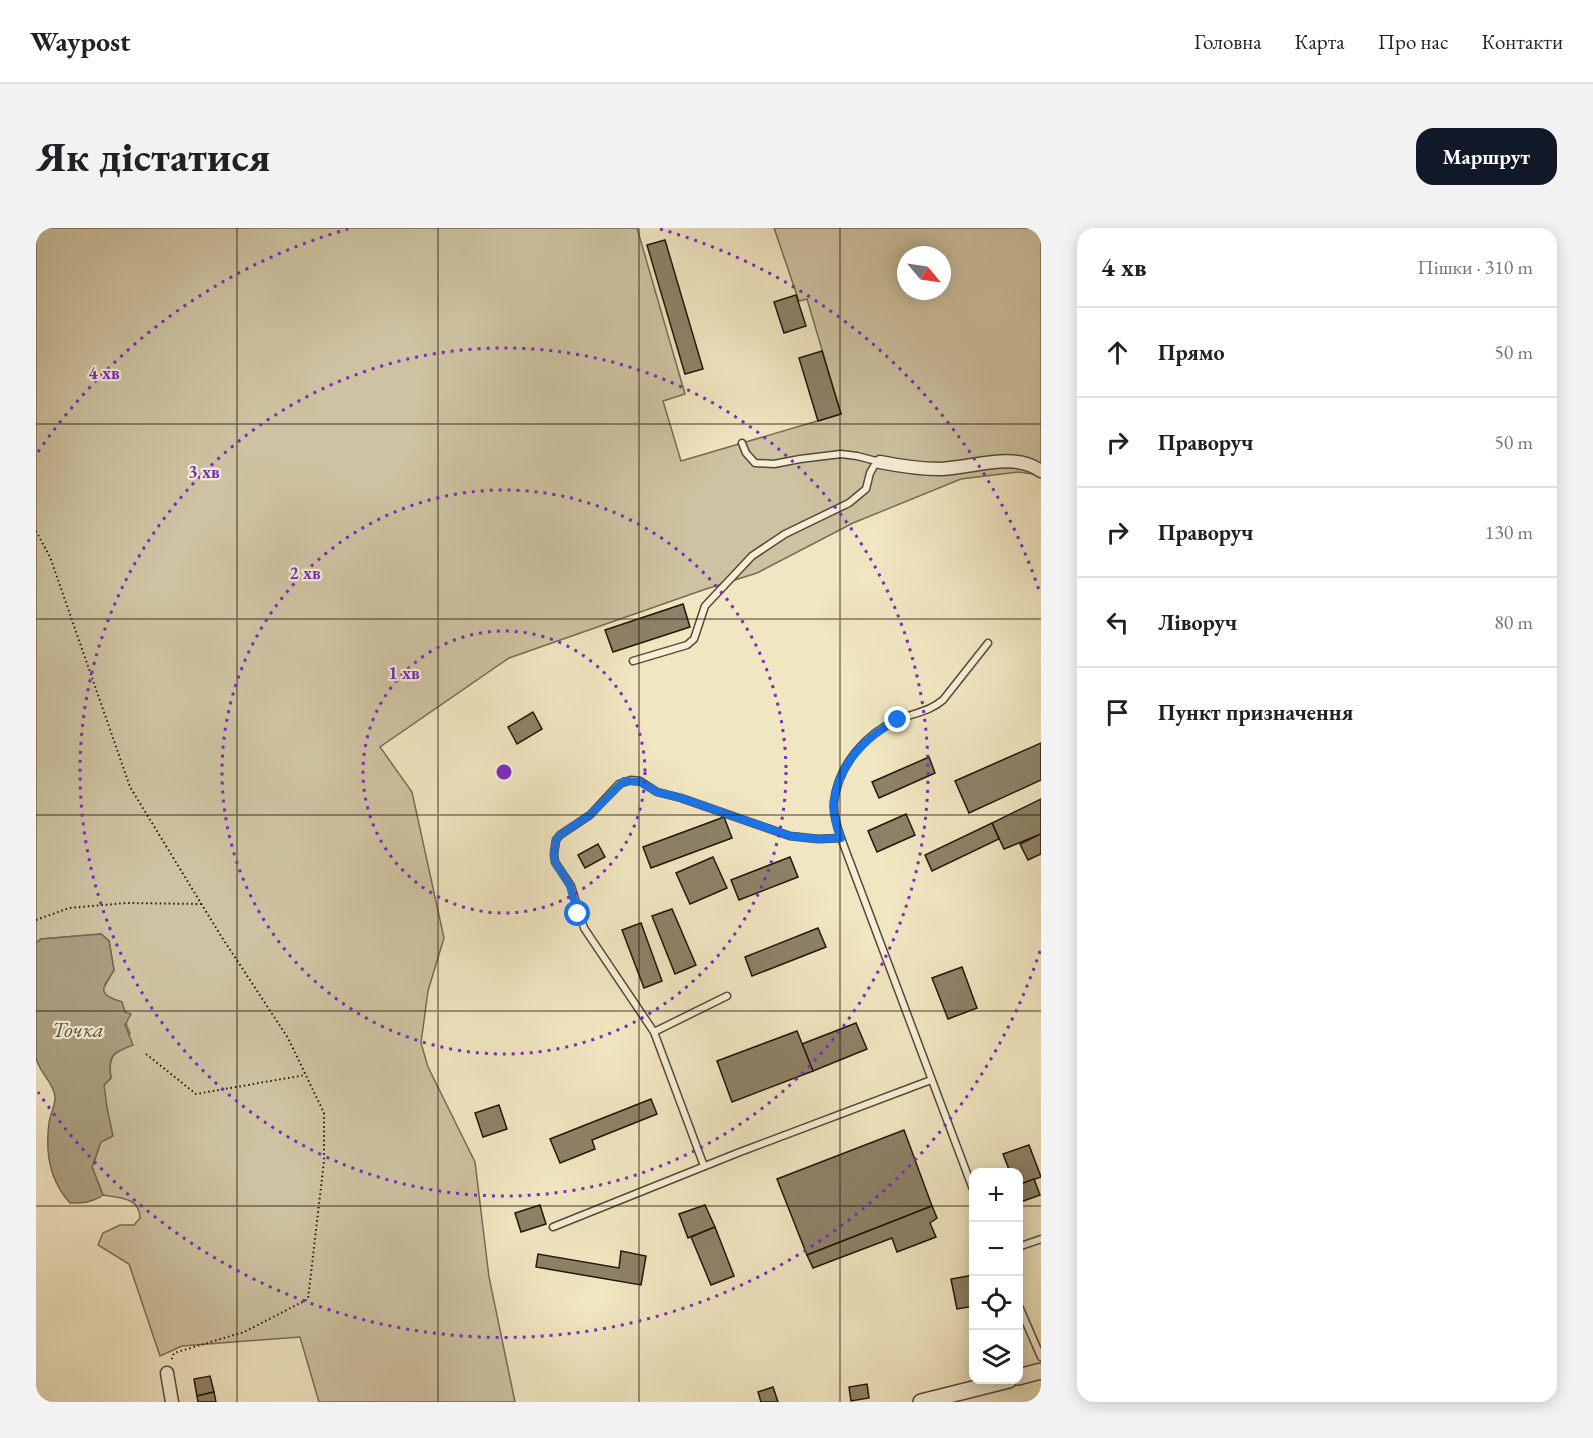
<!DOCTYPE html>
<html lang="uk">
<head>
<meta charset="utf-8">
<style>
  :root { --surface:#fff; --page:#f2f2f2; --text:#202124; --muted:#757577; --line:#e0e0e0; --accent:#111827 }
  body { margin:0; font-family:"EB Garamond",serif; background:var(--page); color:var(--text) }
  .controls { position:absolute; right:18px; bottom:18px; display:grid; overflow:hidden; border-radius:12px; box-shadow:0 3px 15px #0003 }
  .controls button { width:54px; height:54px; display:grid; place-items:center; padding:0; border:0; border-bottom:2px solid var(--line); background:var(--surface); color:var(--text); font:30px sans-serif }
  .compass { position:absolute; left:861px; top:18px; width:54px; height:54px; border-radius:50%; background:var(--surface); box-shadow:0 3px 15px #0003; rotate:119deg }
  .stop { position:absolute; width:18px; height:18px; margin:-14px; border:4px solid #1a73e8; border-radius:50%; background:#fff }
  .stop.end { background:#1a73e8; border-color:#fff; box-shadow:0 2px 6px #0008 }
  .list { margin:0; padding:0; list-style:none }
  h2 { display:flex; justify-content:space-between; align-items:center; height:78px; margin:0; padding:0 24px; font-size:26px }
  h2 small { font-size:20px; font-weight:400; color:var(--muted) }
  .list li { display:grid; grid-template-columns:39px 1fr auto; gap:18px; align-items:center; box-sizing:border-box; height:90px; padding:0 24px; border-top:2px solid var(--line) }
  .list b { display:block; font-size:22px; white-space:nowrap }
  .list em { font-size:20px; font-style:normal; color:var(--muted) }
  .icon { flex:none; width:33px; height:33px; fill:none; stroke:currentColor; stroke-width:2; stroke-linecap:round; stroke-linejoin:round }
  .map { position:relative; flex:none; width:1005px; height:1174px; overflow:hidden; border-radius:18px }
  header { display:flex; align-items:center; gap:36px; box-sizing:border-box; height:84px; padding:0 30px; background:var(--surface); border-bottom:2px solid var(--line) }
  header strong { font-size:28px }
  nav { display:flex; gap:33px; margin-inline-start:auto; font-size:21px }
  .intro { display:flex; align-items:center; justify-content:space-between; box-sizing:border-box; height:144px; padding:0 36px }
  h1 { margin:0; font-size:42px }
  .button { padding:15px 27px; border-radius:18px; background:var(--accent); color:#fff; font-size:21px; font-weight:700 }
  main { display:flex; gap:36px; padding:0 36px }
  aside { flex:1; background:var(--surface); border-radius:18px; box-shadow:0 3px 15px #0003 }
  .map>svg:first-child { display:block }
  .green { fill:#cdc2a1; stroke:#776c54; stroke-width:1.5; fill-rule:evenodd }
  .water { fill:#aa9f81; stroke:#736850; stroke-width:1.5 }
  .building { fill:#8d8267; stroke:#211506; stroke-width:1.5 }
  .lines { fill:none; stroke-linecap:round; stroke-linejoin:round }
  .service-casing { stroke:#554935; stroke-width:9 }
  .minor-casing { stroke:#554935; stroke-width:15 }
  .tertiary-casing { stroke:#554935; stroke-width:18 }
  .path { stroke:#211506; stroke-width:2; stroke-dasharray:1.5 3; stroke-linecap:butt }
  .service { stroke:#f5efd7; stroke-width:6 }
  .minor { stroke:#f5efd7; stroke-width:12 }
  .tertiary { stroke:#f5efd7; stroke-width:15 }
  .route { stroke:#1a73e8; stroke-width:8 }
  .grid { fill:none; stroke:#211506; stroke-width:1.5; stroke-opacity:0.55 }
  .ring { fill:none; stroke:#7b2cbf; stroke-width:3; stroke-dasharray:3 6 }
  .labels { text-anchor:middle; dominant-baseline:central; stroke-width:4.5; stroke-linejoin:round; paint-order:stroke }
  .water-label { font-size:22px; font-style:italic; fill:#5f533d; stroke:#f5efd7 }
  .centre { fill:#7b2cbf; stroke:#f5efd7; stroke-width:3 }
  .ring-label { font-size:18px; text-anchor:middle; font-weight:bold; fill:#7b2cbf; stroke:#f5efd7; stroke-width:4.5; stroke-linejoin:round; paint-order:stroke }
</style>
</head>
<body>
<header>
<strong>Waypost</strong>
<nav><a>Головна</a><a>Карта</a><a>Про нас</a><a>Контакти</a></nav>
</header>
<div class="intro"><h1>Як дістатися</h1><a class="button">Маршрут</a></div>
<main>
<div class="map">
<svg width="1005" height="1174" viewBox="0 0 1005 1174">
  <rect width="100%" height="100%" fill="#f0e6c1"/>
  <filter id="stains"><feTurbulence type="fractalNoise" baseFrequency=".00333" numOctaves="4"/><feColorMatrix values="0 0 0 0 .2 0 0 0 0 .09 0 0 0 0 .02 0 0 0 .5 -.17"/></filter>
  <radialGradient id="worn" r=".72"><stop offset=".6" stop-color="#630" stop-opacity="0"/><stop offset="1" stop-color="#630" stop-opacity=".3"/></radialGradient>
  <path class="green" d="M0,0H601L649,166L627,173L645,233L805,186L771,71L763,73L738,0H1005V240L997,246L982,244L925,251L817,295L721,345L667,362L473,430L344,519L376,564L408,710L392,763L385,815L392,839L439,934L453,1049L479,1174H283L264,1109L146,1118L124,1128L93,1036L62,1017L67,1005L84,997H98L104,990C104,969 83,970 67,967L56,939C67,914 71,884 68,857L75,850C71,827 81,824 94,805C88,795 89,785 86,774C78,771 68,771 67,761L78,742L73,713L65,706L5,711L0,715ZM870,27H906V63H870Z"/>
  <path class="water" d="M65,706L73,713L78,742C65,762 61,766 86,774L89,784L95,786L89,797L97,817C77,825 71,827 75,850L68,857L71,879L77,908L65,914L56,939L67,967C56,975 46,975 34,975C14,953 9,925 13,895C14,887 20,876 19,868C17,854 3,844 0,830V715L5,711Z"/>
  <g class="building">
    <polygon points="629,12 667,141 649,146 611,17"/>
    <polygon points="760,67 770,98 748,105 738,74"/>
    <polygon points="786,123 805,186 782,193 763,130"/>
    <polygon points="647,376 654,399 577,424 569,402"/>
    <polygon points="497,484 506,501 481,516 472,499"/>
    <polygon points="1005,515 1005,552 933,585 919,553"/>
    <polygon points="893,529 899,545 843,570 836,554"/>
    <polygon points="1005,571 1005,606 968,621 956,595"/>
    <polygon points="870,586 879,607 841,624 832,603"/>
    <polygon points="688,589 696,610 615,640 607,619"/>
    <polygon points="956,595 963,611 896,643 889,627"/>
    <polygon points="1005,606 1005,626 992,632 984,616"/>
    <polygon points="562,616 569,629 549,640 542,627"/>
    <polygon points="677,629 691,660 654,676 640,645"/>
    <polygon points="754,629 762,649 703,672 695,652"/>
    <polygon points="636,681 660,737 639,746 616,688"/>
    <polygon points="605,695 626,753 608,760 586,702"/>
    <polygon points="782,700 790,719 716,748 709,729"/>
    <polygon points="926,739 941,780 912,791 896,750"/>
    <polygon points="820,795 831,821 777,843 766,816"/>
    <polygon points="761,803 777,843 696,874 681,833"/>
    <polygon points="615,871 621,886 556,912 559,921 524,935 514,911"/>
    <polygon points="463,877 471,901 447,909 439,885"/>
    <polygon points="868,902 896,978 771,1027 741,951"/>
    <polygon points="993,917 1005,949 982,957 982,944 974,944 967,926"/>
    <polygon points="998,951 1004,967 982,975 982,957"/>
    <polygon points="504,977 510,996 485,1004 479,985"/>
    <polygon points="669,977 679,999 652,1010 643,986"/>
    <polygon points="896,978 901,990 894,995 900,1009 861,1024 856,1010 777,1040 771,1027"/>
    <polygon points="679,999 698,1048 675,1057 655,1009"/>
    <polygon points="585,1023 610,1028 605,1057 500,1039 502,1026 583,1040"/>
    <polygon points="938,1047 938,1078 921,1081 915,1051"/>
    <polygon points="174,1148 178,1164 161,1168 158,1151"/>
    <polygon points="831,1156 833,1170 815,1173 813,1159"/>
    <polygon points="737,1159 742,1174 725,1174 722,1164"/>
    <polygon points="178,1164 180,1174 162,1174 161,1168"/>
  </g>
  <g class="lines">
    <g class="service-casing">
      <g id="service">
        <polyline points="706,215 710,225 719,235 738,236 764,231 805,226 821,228 844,234"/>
        <polyline points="597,433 651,417 658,411 669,378 716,328 749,306 813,275 830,261 834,245 838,238 844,234"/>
        <polyline points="618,804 691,768"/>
        <polyline points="668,938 618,804 548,700 535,658 519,634 518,626 520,612 524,607 554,587 583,556 595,552 604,553 621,564 645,570 754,608 782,611 805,610"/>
        <path d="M938,964L805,610C801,599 797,586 798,574C802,538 829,506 861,492C877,485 893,484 907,472L952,415"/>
        <polyline points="517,999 704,924 895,852"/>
        <polyline points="982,1019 1005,1011"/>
        <polyline points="982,1076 1005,1129"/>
      </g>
    </g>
    <g class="minor-casing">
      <g id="minor">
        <path d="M844,234C864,238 884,241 904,241C937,240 976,223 1005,243"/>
        <polyline points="131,1145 136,1174"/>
      </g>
    </g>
    <g class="tertiary-casing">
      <g id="tertiary">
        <polyline points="982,1149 1005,1143"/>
        <polyline points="885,1174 973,1152"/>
      </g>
    </g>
    <g class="path">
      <polyline points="0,303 14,329 94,559 185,708 252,810 288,885 288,933 272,1071 208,1104 138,1125 135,1133"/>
      <polyline points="0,692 33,680 90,675 165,676"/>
      <polyline points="110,826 160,866 269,847"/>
    </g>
    <use href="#service" class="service"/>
    <use href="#minor" class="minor"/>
    <use href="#tertiary" class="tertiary"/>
  </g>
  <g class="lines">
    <path class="route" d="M542,686L534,658L519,634L518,626L520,612L524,607L554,587L588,553L604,554L621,564L645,570L754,608L782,611L805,610C801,599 796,585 798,573C803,536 830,508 862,492"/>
  </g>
  <path class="grid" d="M201,0V1174M402,0V1174M603,0V1174M804,0V1174M0,196H1005M0,391H1005M0,587H1005M0,783H1005M0,978H938M982,978H1005"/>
  <g class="ring">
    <circle cx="468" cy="544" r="141"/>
    <circle cx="468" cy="544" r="282"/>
    <circle cx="468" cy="544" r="424"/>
    <path d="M1004 723A565 565 0 0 1 2 864M2 224A565 565 0 0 1 312 1M624 1A565 565 0 0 1 1004 365"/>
  </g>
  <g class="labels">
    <g class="water-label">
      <text x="42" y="801">Точка</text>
    </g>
  </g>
  <circle cx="468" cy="544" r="9" class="centre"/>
  <g class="ring-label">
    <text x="68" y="151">4 хв</text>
    <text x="168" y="250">3 хв</text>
    <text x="269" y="351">2 хв</text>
    <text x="368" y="451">1 хв</text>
  </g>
  <rect width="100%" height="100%" filter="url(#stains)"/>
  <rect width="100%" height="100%" fill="url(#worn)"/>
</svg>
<div class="controls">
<button>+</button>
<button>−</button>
<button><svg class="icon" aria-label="locate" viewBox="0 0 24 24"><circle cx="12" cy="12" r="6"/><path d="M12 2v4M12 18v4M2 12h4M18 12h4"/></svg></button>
<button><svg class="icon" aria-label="layers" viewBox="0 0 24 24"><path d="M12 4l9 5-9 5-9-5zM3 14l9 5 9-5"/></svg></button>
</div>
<svg class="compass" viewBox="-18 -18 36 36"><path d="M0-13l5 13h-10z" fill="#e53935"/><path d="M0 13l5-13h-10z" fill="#757577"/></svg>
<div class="stop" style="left:542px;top:686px"></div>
<div class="stop end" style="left:862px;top:492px"></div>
</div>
<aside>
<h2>4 хв<small>Пішки · 310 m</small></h2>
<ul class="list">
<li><svg class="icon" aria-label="ahead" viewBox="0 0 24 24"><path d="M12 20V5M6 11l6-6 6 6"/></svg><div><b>Прямо</b></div><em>50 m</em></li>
<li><svg class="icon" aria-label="right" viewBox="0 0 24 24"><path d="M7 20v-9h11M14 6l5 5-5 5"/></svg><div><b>Праворуч</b></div><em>50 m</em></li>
<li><svg class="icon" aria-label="right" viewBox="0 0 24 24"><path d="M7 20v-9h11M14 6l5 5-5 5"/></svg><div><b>Праворуч</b></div><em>130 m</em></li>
<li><svg class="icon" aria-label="left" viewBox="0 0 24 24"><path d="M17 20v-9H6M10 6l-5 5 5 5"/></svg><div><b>Ліворуч</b></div><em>80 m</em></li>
<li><svg class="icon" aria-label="arrive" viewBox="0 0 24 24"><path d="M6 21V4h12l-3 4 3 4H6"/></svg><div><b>Пункт призначення</b></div></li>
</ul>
</aside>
</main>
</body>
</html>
